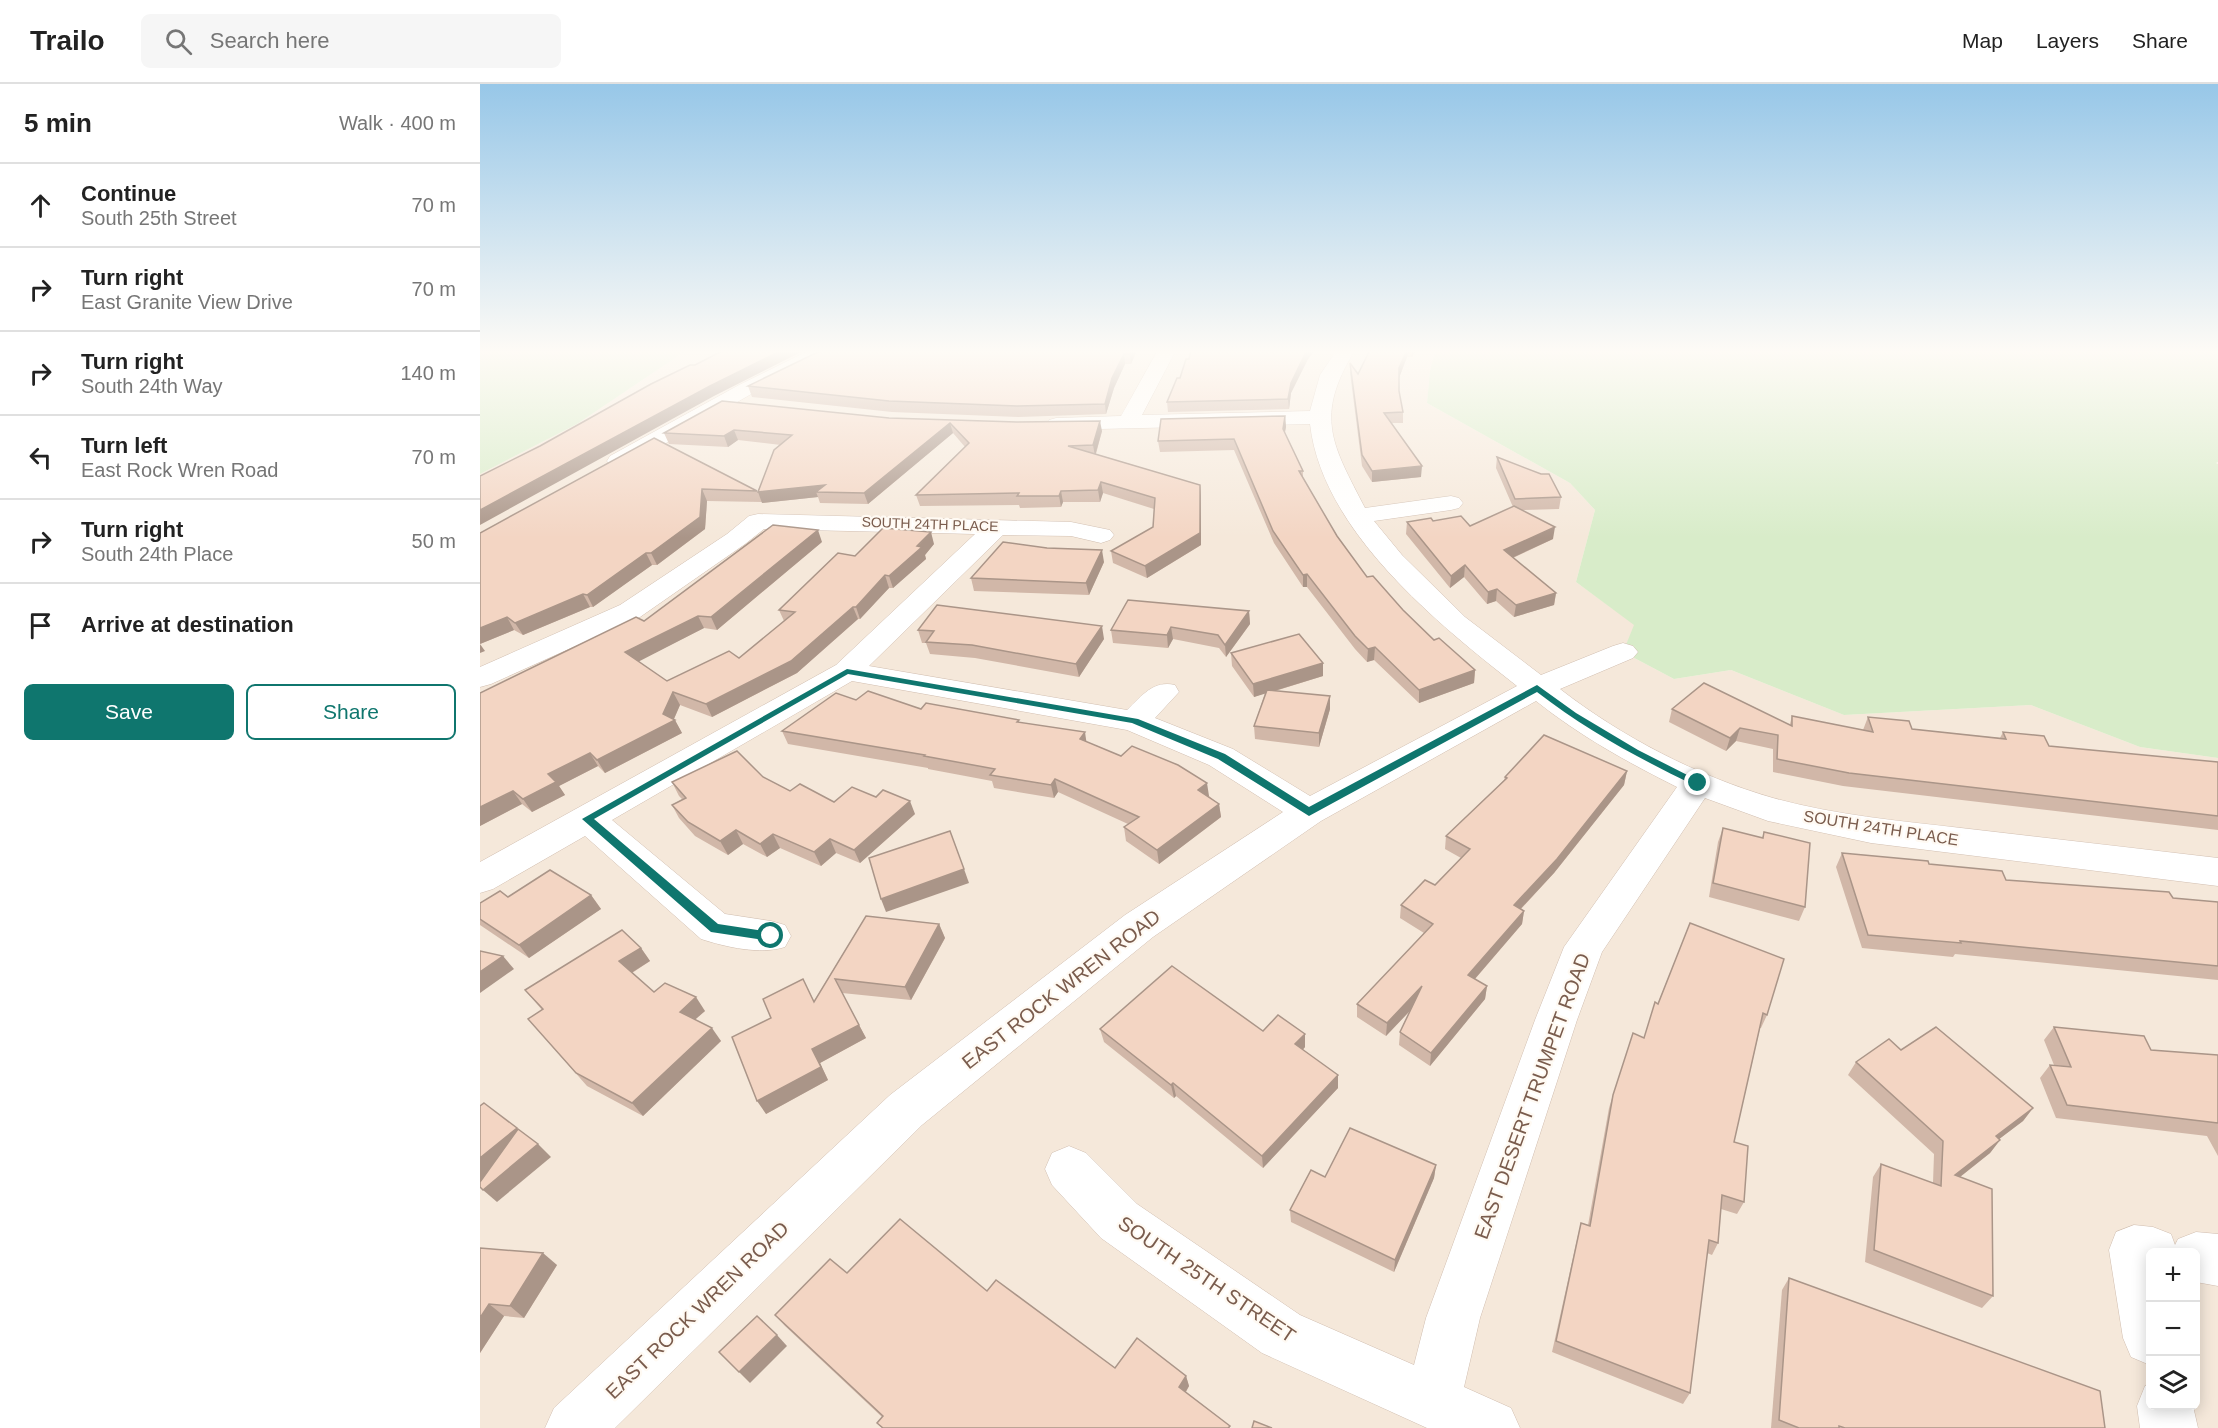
<!DOCTYPE html>
<html lang="en">
<head>
<meta charset="utf-8">
<style>
  :root { --surface:#fff; --page:#f6f6f6; --text:#222; --muted:#767676; --line:#e0e0e0; --accent:#0f766e }
  body { margin:0; font-family:Arial,sans-serif; background:var(--page); color:var(--text) }
  .controls { position:absolute; right:18px; bottom:18px; display:grid; overflow:hidden; border-radius:9px; box-shadow:0 3px 15px #0003 }
  .controls button { width:54px; height:54px; display:grid; place-items:center; padding:0; border:0; border-bottom:2px solid var(--line); background:var(--surface); color:var(--text); font:30px sans-serif }
  .stop { position:absolute; width:18px; height:18px; margin:-14px; border:4px solid #0f766e; border-radius:50%; background:#fff }
  .stop.end { background:#0f766e; border-color:#fff; box-shadow:0 2px 6px #0008 }
  .list { margin:0; padding:0; list-style:none }
  h2 { display:flex; justify-content:space-between; align-items:center; height:78px; margin:0; padding:0 24px; font-size:26px }
  h2 small { font-size:20px; font-weight:400; color:var(--muted) }
  .list li { display:grid; grid-template-columns:39px 1fr auto; gap:18px; align-items:center; box-sizing:border-box; height:84px; padding:0 24px; border-top:2px solid var(--line) }
  .list b { display:block; font-size:22px; white-space:nowrap }
  .list p { margin:0; font-size:20px; white-space:nowrap; color:var(--muted) }
  .list em { font-size:20px; font-style:normal; color:var(--muted) }
  .actions { display:flex; gap:12px; padding:18px 24px }
  .actions a { flex:1; padding:14px 0; border:2px solid var(--accent); border-radius:9px; text-align:center; font-size:21px; color:var(--accent) }
  .actions .main { background:var(--accent); color:#fff }
  .icon { flex:none; width:33px; height:33px; fill:none; stroke:currentColor; stroke-width:2; stroke-linecap:round; stroke-linejoin:round }
  .map { position:relative; flex:none; width:1738px; height:1344px; overflow:hidden }
  header { display:flex; align-items:center; gap:36px; box-sizing:border-box; height:84px; padding:0 30px; background:var(--surface); border-bottom:2px solid var(--line) }
  header strong { font-size:28px }
  nav { display:flex; gap:33px; margin-inline-start:auto; font-size:21px }
  .search { width:420px; height:54px; background:var(--page); display:flex; align-items:center; gap:15px; box-sizing:border-box; padding:0 21px; border-radius:9px; color:var(--muted); font-size:22px }
  main { display:flex }
  aside { flex:1; background:var(--surface) }
  .map>svg:first-child { display:block }
  .residential { fill:#f5e8da; fill-rule:evenodd }
  .green { fill:#d8ecc9 }
  .lines { fill:none; stroke-linecap:round; stroke-linejoin:round }
  .minor-casing { stroke:#d1beb0; stroke-width:1 }
  .minor { fill:#fff; fill-rule:evenodd }
  .wall { fill:#d1b7a8 }
  .shaded-wall { fill:#aa9588 }
  .building { fill:#f3d5c3; stroke:#aa9588; stroke-width:1.5 }
  .route { fill:#0f766e }
  .labels { text-anchor:middle; dominant-baseline:central; stroke-width:4.5; stroke-linejoin:round; paint-order:stroke }
  .far-street-label { font-size:14px; fill:#7a5c4d; stroke:#fffaf3 }
  .street-label { font-size:16px; fill:#7a5c4d; stroke:#fffaf3 }
  .near-street-label { font-size:20px; fill:#7a5c4d; stroke:#fffaf3 }
</style>
</head>
<body>
<header>
<strong>Trailo</strong>
<div class="search"><svg class="icon" aria-label="search" viewBox="0 0 24 24"><circle cx="10" cy="10" r="6"/><path d="M15 15l6 6"/></svg>Search here</div>
<nav><a>Map</a><a>Layers</a><a>Share</a></nav>
</header>
<main>
<aside>
<h2>5 min<small>Walk · 400 m</small></h2>
<ul class="list">
<li><svg class="icon" aria-label="ahead" viewBox="0 0 24 24"><path d="M12 20V5M6 11l6-6 6 6"/></svg><div><b>Continue</b><p>South 25th Street</p></div><em>70 m</em></li>
<li><svg class="icon" aria-label="right" viewBox="0 0 24 24"><path d="M7 20v-9h11M14 6l5 5-5 5"/></svg><div><b>Turn right</b><p>East Granite View Drive</p></div><em>70 m</em></li>
<li><svg class="icon" aria-label="right" viewBox="0 0 24 24"><path d="M7 20v-9h11M14 6l5 5-5 5"/></svg><div><b>Turn right</b><p>South 24th Way</p></div><em>140 m</em></li>
<li><svg class="icon" aria-label="left" viewBox="0 0 24 24"><path d="M17 20v-9H6M10 6l-5 5 5 5"/></svg><div><b>Turn left</b><p>East Rock Wren Road</p></div><em>70 m</em></li>
<li><svg class="icon" aria-label="right" viewBox="0 0 24 24"><path d="M7 20v-9h11M14 6l5 5-5 5"/></svg><div><b>Turn right</b><p>South 24th Place</p></div><em>50 m</em></li>
<li><svg class="icon" aria-label="arrive" viewBox="0 0 24 24"><path d="M6 21V4h12l-3 4 3 4H6"/></svg><div><b>Arrive at destination</b></div></li>
</ul>
<div class="actions"><a class="main">Save</a><a>Share</a></div>
</aside>
<div class="map">
<svg width="1738" height="1344" viewBox="0 0 1738 1344">
  <rect width="100%" height="100%" fill="#fdf6ec"/>
  <path class="residential" d="M207,266H955L950,287L947,319L1090,399L1115,426L1096,498L1155,541L1143,568L1194,595L1251,586L1364,631L1551,621L1660,663L1738,674V1344H0V390L97,340ZM1670,1168H1716V1322H1670Z"/>
  <g class="green">
    <polygon points="0,266 207,266 97,340 0,390"/>
    <polygon points="955,266 1738,266 1738,378 1736,379 1738,380 1738,674 1660,663 1551,621 1364,631 1251,586 1194,595 1143,568 1154,541 1096,498 1115,426 1090,399 947,319 950,287"/>
  </g>
  <g class="lines">
    <g class="minor-casing">
      <g id="minor">
        <polygon points="330,266 354,266 352,270 273,309 146,382 138,384 130,382 127,377 130,372 259,301"/>
        <path d="M678,266H696L662,331L830,327L840,291L857,266H875C834,333 852,360 885,424L971,412L979,414L983,419L979,424L971,426L894,437L922,471L985,533L1061,591L1133,562L1143,559L1153,562L1158,568L1153,574L1080,605C1142,653 1217,692 1293,714C1354,731 1419,737 1481,744C1567,754 1652,764 1738,774V802L1391,759L1288,737L1225,714L1122,868L1097,936L1000,1234L984,1303L1031,1324L1040,1344H947L782,1269L621,1154L572,1101L565,1085L572,1069L589,1062L606,1069L657,1120L820,1231L934,1281L946,1234L1055,936L1084,863L1197,703C1147,678 1100,652 1056,617L841,737L673,853L442,1041L135,1344H65L74,1324L410,1011L645,831L803,728L729,681L647,646L372,597L132,736L245,830L291,837L305,841L311,852L305,863C280,871 246,863 221,855L105,752L13,805L0,809V778L356,581L495,450L284,445L265,460L160,533L11,600L0,603V583L140,521L247,450L269,432L278,430L591,438L630,446L634,451L630,456L621,459L591,452L523,451L389,582L647,626C662,612 673,596 695,601L699,608L675,634L753,665L830,712L1037,602C958,540 842,447 830,340L576,346L569,344L565,340L569,336L576,334L641,332Z"/>
        <polygon points="1654,1141 1673,1143 1691,1150 1695,1161 1698,1155 1716,1148 1738,1150 1738,1202 1716,1198 1716,1168 1670,1168 1670,1281 1651,1273 1643,1254 1629,1166 1636,1148"/>
        <polygon points="1670,1300 1670,1322 1713,1322 1718,1344 1660,1344 1657,1322 1665,1302"/>
      </g>
    </g>
    <use href="#minor" class="minor"/>
  </g>
  <g class="wall">
    <polygon points="657,266 651,280 645,280 634,304 626,330 539,333 412,328 272,313 268,302"/>
    <polygon points="711,266 835,266 828,275 811,309 809,325 688,328 687,318 709,275"/>
    <polygon points="890,266 936,266 932,273 927,273 919,294 919,307 923,328 923,339 912,339 941,393 892,398 882,382 870,289 870,279 878,290"/>
    <polygon points="805,332 806,343 805,349 823,387 823,394 857,452 887,493 954,556 995,586 994,599 939,619 894,576 887,578 875,565 827,503 823,503 794,459 754,366 680,368 678,357"/>
    <polygon points="409,334 622,347 616,370 720,401 721,412 721,461 667,494 633,479 631,467 673,443 674,425 623,409 620,418 583,418 581,423 540,424 539,421 440,422 436,411 485,363 473,349 388,420 340,419 338,413 282,419 282,418 227,417 225,445 177,481 172,481 113,523 110,523 43,551 34,546 0,560 174,354 277,407 278,408 301,361 258,356 248,363 189,360 184,349"/>
    <polygon points="1017,373 1081,413 1079,425 1042,426 1073,455 1033,474 1076,509 1074,521 1034,533 1016,517 1007,520 984,493 970,504 926,450 927,438 953,437 990,442 1033,423 1016,384"/>
    <polygon points="342,458 237,546 224,544 158,577 187,597 259,574 304,537 299,526 375,472 454,460 445,471 446,475 413,504 409,504 380,535 378,535 317,589 232,633 200,621 194,635 202,649 125,689 118,682 79,702 85,711 52,728 42,720 0,742 0,609"/>
    <polygon points="567,464 624,478 609,511 494,507 491,494"/>
    <polygon points="769,527 770,540 746,573 739,564 693,555 688,564 633,559 631,546"/>
    <polygon points="438,546 624,555 599,593 495,574 450,570 446,559 442,559"/>
    <polygon points="751,569 843,579 843,592 795,607 850,625 839,663 775,655 774,642 785,609 774,613 752,582"/>
    <polygon points="376,616 441,625 539,636 539,639 607,658 729,712 739,720 741,733 679,780 646,757 644,743 648,740 578,708 574,714 514,704 512,697 448,685 448,684 308,660 302,647"/>
    <polygon points="1192,625 1310,640 1312,632 1383,646 1388,633 1432,645 1520,654 1523,648 1569,662 1738,678 1738,746 1363,702 1293,688 1293,665 1256,657 1246,667 1189,638"/>
    <polygon points="1147,687 1144,701 1074,789 1041,825 1044,827 1042,840 995,895 1007,902 1005,915 950,982 919,961 920,948 930,927 906,952 877,933 877,920 944,849 920,834 921,821 955,801 981,774 965,765 966,752 1024,696 1025,693"/>
    <polygon points="283,693 310,707 354,718 435,730 380,779 356,769 341,782 300,764 287,773 263,760 248,771 215,752 199,734 192,721 202,715 199,712 192,698"/>
    <polygon points="1243,744 1282,754 1284,748 1325,823 1319,837 1229,813 1238,758"/>
    <polygon points="1362,769 1449,780 1526,796 1693,814 1738,818 1738,896 1475,870 1473,873 1382,864 1356,783"/>
    <polygon points="111,811 121,825 49,874 0,841 0,819 28,813"/>
    <polygon points="386,832 459,840 465,854 431,916 362,909 386,954 340,979 348,996 286,1030 291,934 323,895 334,917"/>
    <polygon points="1210,839 1287,931 1281,944 1280,944 1254,1058 1264,1118 1257,1130 1241,1125 1238,1159 1232,1171 1227,1169 1210,1309 1203,1320 1072,1268 1098,1151 1101,1139 1108,1141 1129,1024 1133,1011 1164,954"/>
    <polygon points="161,864 170,877 152,889 174,908 225,927 215,935 241,957 163,1032 107,1002 48,935 62,926 45,906"/>
    <polygon points="1574,943 1671,966 1738,971 1738,1072 1727,1052 1576,1034 1560,994 1570,981 1574,981 1564,956"/>
    <polygon points="620,945 783,947 825,963 823,966 858,1004 783,1084 696,1012 694,1014 624,958"/>
    <polygon points="1421,966 1553,1024 1543,1037 1519,1055 1520,1056 1510,1069 1480,1093 1513,1212 1502,1224 1385,1178 1393,1093 1401,1080 1453,1099 1454,1070 1368,991 1376,978"/>
    <polygon points="956,1081 954,1094 914,1188 811,1138 810,1126"/>
    <polygon points="0,1164 77,1181 44,1234 24,1232 0,1269"/>
    <polygon points="367,1189 507,1207 635,1284 706,1292 709,1302 706,1308 750,1342 750,1344 402,1344 397,1339 402,1333 305,1242 295,1231"/>
    <polygon points="1309,1194 1625,1344 1291,1344 1302,1206"/>
  </g>
  <g class="shaded-wall">
    <polygon points="302,266 325,266 234,312 0,441 0,426 230,302"/>
    <polygon points="651,266 657,266 651,280 650,270"/>
    <polygon points="827,266 835,266 828,275 811,309 809,325 808,315 811,299"/>
    <polygon points="927,266 928,266 927,273 919,294 919,284"/>
    <polygon points="932,266 936,266 932,273"/>
    <polygon points="644,270 645,280 634,304 626,330 625,320 632,294"/>
    <polygon points="805,332 806,343 803,356 803,345"/>
    <polygon points="620,337 622,347 615,372 613,361"/>
    <polygon points="470,339 473,349 388,420 384,409"/>
    <polygon points="254,346 258,356 248,363 244,352"/>
    <polygon points="942,382 941,393 892,398 892,387"/>
    <polygon points="621,398 623,409 620,418 618,406"/>
    <polygon points="345,401 336,408 338,413 282,419 278,408"/>
    <polygon points="720,401 721,412 721,461 667,494 665,482"/>
    <polygon points="222,405 227,417 225,445 177,481 171,469"/>
    <polygon points="581,407 583,418 581,423 579,412"/>
    <polygon points="1075,443 1073,455 1023,478 1024,466"/>
    <polygon points="338,446 342,458 237,546 231,533"/>
    <polygon points="451,448 454,460 445,471 446,475 413,504 409,492"/>
    <polygon points="622,466 624,478 609,511 606,499"/>
    <polygon points="166,469 172,481 113,523 107,511"/>
    <polygon points="985,481 984,493 970,504 971,492"/>
    <polygon points="827,490 827,503 823,503 823,491"/>
    <polygon points="405,491 409,504 380,535 376,523"/>
    <polygon points="1017,505 1016,517 1007,520 1008,508"/>
    <polygon points="1076,509 1074,521 1034,533 1036,521"/>
    <polygon points="103,510 110,523 43,551 35,539"/>
    <polygon points="373,523 378,535 317,589 232,633 226,620"/>
    <polygon points="769,527 770,540 746,573 745,561"/>
    <polygon points="218,532 224,544 152,581 145,568"/>
    <polygon points="27,533 34,546 0,560 0,544"/>
    <polygon points="622,542 624,555 599,593 596,580"/>
    <polygon points="691,543 693,555 688,564 687,551"/>
    <polygon points="0,560 5,567 0,569"/>
    <polygon points="895,563 894,576 887,578 888,565"/>
    <polygon points="843,579 843,592 774,613 773,600"/>
    <polygon points="995,586 994,599 939,619 939,606"/>
    <polygon points="193,608 200,621 193,637 195,636 202,649 125,689 117,676 183,630"/>
    <polygon points="850,612 850,625 839,663 839,649"/>
    <polygon points="1260,644 1256,657 1246,667 1250,654"/>
    <polygon points="605,648 607,662 600,655"/>
    <polygon points="110,669 118,682 79,702 85,711 52,728 43,715 68,690"/>
    <polygon points="1147,687 1144,701 1074,789 1032,834 1034,821"/>
    <polygon points="575,695 578,708 574,714 571,701"/>
    <polygon points="727,699 729,712 719,719 718,706"/>
    <polygon points="33,707 42,720 0,742 0,723"/>
    <polygon points="430,717 435,730 380,779 374,766"/>
    <polygon points="739,720 741,733 679,780 677,766"/>
    <polygon points="256,746 263,760 248,771 240,757"/>
    <polygon points="293,750 300,764 287,773 280,760"/>
    <polygon points="350,755 356,769 341,782 334,768"/>
    <polygon points="484,785 489,799 406,828 401,815"/>
    <polygon points="111,811 121,825 49,874 39,861"/>
    <polygon points="1044,827 1042,840 987,904 988,891"/>
    <polygon points="459,840 465,854 431,916 425,903"/>
    <polygon points="161,864 170,877 148,891 139,877"/>
    <polygon points="23,872 34,885 0,909 0,888"/>
    <polygon points="942,902 941,915 906,952 907,939"/>
    <polygon points="1007,902 1005,915 950,982 951,969"/>
    <polygon points="216,913 225,927 209,941 200,928"/>
    <polygon points="379,941 386,954 340,979 348,996 286,1030 277,1017 332,965"/>
    <polygon points="232,944 241,957 163,1032 152,1019"/>
    <polygon points="825,950 825,963 816,973 815,960"/>
    <polygon points="858,991 858,1004 783,1084 782,1072"/>
    <polygon points="693,999 696,1012 694,1014 691,1001"/>
    <polygon points="1553,1024 1543,1037 1506,1065 1516,1052"/>
    <polygon points="37,1044 49,1057 0,1098 0,1074"/>
    <polygon points="1520,1056 1510,1069 1466,1104 1475,1091"/>
    <polygon points="58,1060 71,1073 17,1118 3,1106"/>
    <polygon points="956,1081 954,1094 914,1188 915,1176"/>
    <polygon points="63,1169 77,1181 44,1234 30,1222"/>
    <polygon points="9,1220 24,1232 0,1269 0,1234"/>
    <polygon points="297,1251 307,1262 270,1299 259,1288"/>
    <polygon points="706,1292 709,1302 702,1314 699,1303"/>
  </g>
  <g class="building">
    <polygon points="244,266 302,266 230,302 0,426 0,392 60,362 171,300 210,281 215,281"/>
    <polygon points="342,266 651,266 650,270 644,270 632,294 625,320 537,322 409,317 268,302"/>
    <polygon points="711,266 827,266 811,299 808,315 687,318 697,294 700,294 706,275 709,275"/>
    <polygon points="890,266 927,266 919,284 919,307 923,328 904,329 942,382 892,387 882,371 870,279 878,290"/>
    <polygon points="242,317 409,334 537,338 620,337 613,361 588,362 720,401 720,449 665,482 631,467 673,443 675,414 621,398 618,406 581,407 579,412 537,412 539,409 436,411 489,359 470,339 384,409 336,408 345,401 278,408 294,366 312,351 254,346 244,352 184,349"/>
    <polygon points="805,332 803,345 823,387 819,387 857,452 887,493 893,492 923,526 954,556 959,554 995,586 939,606 895,563 888,565 875,552 827,490 823,491 793,447 754,355 678,357 681,335"/>
    <polygon points="174,354 277,407 222,405 220,433 171,469 166,469 107,511 103,510 35,539 27,533 0,544 0,449"/>
    <polygon points="1017,373 1061,390 1069,390 1081,413 1035,415"/>
    <polygon points="1034,422 1075,443 1024,466 1076,509 1036,521 1017,505 1008,508 985,481 971,492 927,438 951,434 953,437 981,432 990,442"/>
    <polygon points="293,441 338,446 231,533 218,532 145,568 187,597 249,567 259,574 315,528 299,526 358,469 375,472 403,444 451,448 437,462 442,463 409,492 405,491 376,523 373,523 311,577 226,620 193,608 183,630 195,636 117,676 110,669 68,690 76,698 43,715 33,707 0,723 0,609 156,533 164,537"/>
    <polygon points="523,458 567,464 622,466 606,499 491,494"/>
    <polygon points="648,516 769,527 745,561 738,551 691,543 687,551 631,546"/>
    <polygon points="457,521 622,542 596,580 492,561 446,558 454,547 438,546"/>
    <polygon points="819,550 843,579 773,600 751,569"/>
    <polygon points="1224,599 1312,642 1312,632 1393,648 1388,633 1429,637 1432,645 1526,655 1523,648 1564,652 1569,662 1738,678 1738,732 1369,689 1297,675 1298,651 1260,644 1250,654 1192,625"/>
    <polygon points="787,606 850,612 839,649 774,642"/>
    <polygon points="388,607 441,625 446,619 539,636 537,638 605,648 600,655 641,672 652,662 698,681 727,699 718,706 739,720 677,766 644,743 659,733 575,695 571,701 510,691 515,685 444,672 445,671 302,647 356,609 376,616"/>
    <polygon points="1064,651 1147,687 1077,775 1034,821 1044,827 988,891 1007,902 951,969 920,948 942,902 907,939 877,920 953,840 921,821 945,796 955,801 990,765 966,752 1027,694 1025,693"/>
    <polygon points="257,667 283,693 310,707 320,700 354,718 372,703 396,713 403,706 430,717 374,766 350,755 334,768 293,750 280,760 256,746 240,757 208,738 192,721 206,714 192,698"/>
    <polygon points="1243,744 1283,754 1284,748 1330,759 1325,823 1233,799"/>
    <polygon points="470,747 484,785 401,815 389,774"/>
    <polygon points="1362,769 1448,777 1449,780 1522,787 1526,796 1689,808 1693,814 1738,818 1738,882 1480,857 1481,859 1388,851"/>
    <polygon points="70,786 111,811 39,861 0,835 0,819 20,807 28,813"/>
    <polygon points="386,832 459,840 425,903 355,895 379,941 332,965 341,983 277,1017 252,953 291,934 283,915 323,895 334,918"/>
    <polygon points="1210,839 1304,875 1287,931 1283,929 1254,1058 1268,1062 1264,1118 1242,1111 1238,1159 1229,1156 1210,1309 1076,1257 1101,1139 1110,1142 1133,1011 1153,949 1164,954 1175,918 1178,920"/>
    <polygon points="142,846 161,864 139,877 174,908 185,899 216,913 200,928 232,944 152,1019 96,989 48,935 63,925 45,906"/>
    <polygon points="0,867 23,872 0,888"/>
    <polygon points="692,882 783,947 798,931 825,950 815,960 858,991 782,1072 693,999 691,1001 620,945"/>
    <polygon points="1456,943 1553,1024 1516,1052 1520,1056 1475,1091 1512,1105 1513,1212 1394,1166 1401,1080 1461,1102 1463,1057 1376,978 1409,955 1421,966"/>
    <polygon points="1574,943 1664,952 1671,966 1738,971 1738,1039 1587,1021 1570,981 1591,983"/>
    <polygon points="4,1019 37,1044 0,1074 0,1022"/>
    <polygon points="870,1044 956,1081 915,1176 810,1126 831,1086 845,1093"/>
    <polygon points="38,1045 58,1060 3,1106 0,1103 0,1098"/>
    <polygon points="420,1135 507,1207 516,1196 635,1284 657,1254 706,1292 699,1303 750,1342 748,1344 403,1344 397,1339 403,1332 295,1231 350,1175 367,1189"/>
    <polygon points="0,1164 63,1169 30,1222 9,1220 0,1234"/>
    <polygon points="1309,1194 1620,1307 1625,1344 1365,1344 1359,1342 1359,1344 1319,1344 1299,1336"/>
    <polygon points="277,1232 297,1251 259,1288 239,1268"/>
    <polygon points="774,1337 792,1344 772,1344"/>
  </g>
  <linearGradient id="sky" x2="0" y2="1"><stop stop-color="#97c7e8"/><stop offset="0.59" stop-color="#fefbf6"/><stop offset="1" stop-color="#fefbf6" stop-opacity="0"/></linearGradient>
  <rect width="1738" height="454" fill="url(#sky)"/>
  <path class="route" d="M367,585L658,635L745,670L829,723L1057,601L1096,629L1158,666L1223,699L1222,701H1214C1158,674 1106,646 1057,608L829,732L738,675L652,639L368,590L114,735L238,840L291,848L297,852L296,856L291,857L231,848L102,735Z"/>
  <g class="labels">
    <g class="far-street-label">
      <text transform="translate(450 440) rotate(2)">SOUTH 24TH PLACE</text>
    </g>
    <g class="street-label">
      <text transform="translate(1401 744) rotate(9)">SOUTH 24TH PLACE</text>
    </g>
    <g class="near-street-label">
      <text transform="translate(581 905) rotate(-38)">EAST ROCK WREN ROAD</text>
      <text transform="translate(1052 1012) rotate(-70)">EAST DESERT TRUMPET ROAD</text>
      <text transform="translate(727 1195) rotate(34)">SOUTH 25TH STREET</text>
      <text transform="translate(217 1226) rotate(-44)">EAST ROCK WREN ROAD</text>
    </g>
  </g>
</svg>
<div class="controls">
<button>+</button>
<button>−</button>
<button><svg class="icon" aria-label="layers" viewBox="0 0 24 24"><path d="M12 4l9 5-9 5-9-5zM3 14l9 5 9-5"/></svg></button>
</div>
<div class="stop" style="left:291px;top:852px"></div>
<div class="stop end" style="left:1218px;top:699px"></div>
</div>
</main>
</body>
</html>
